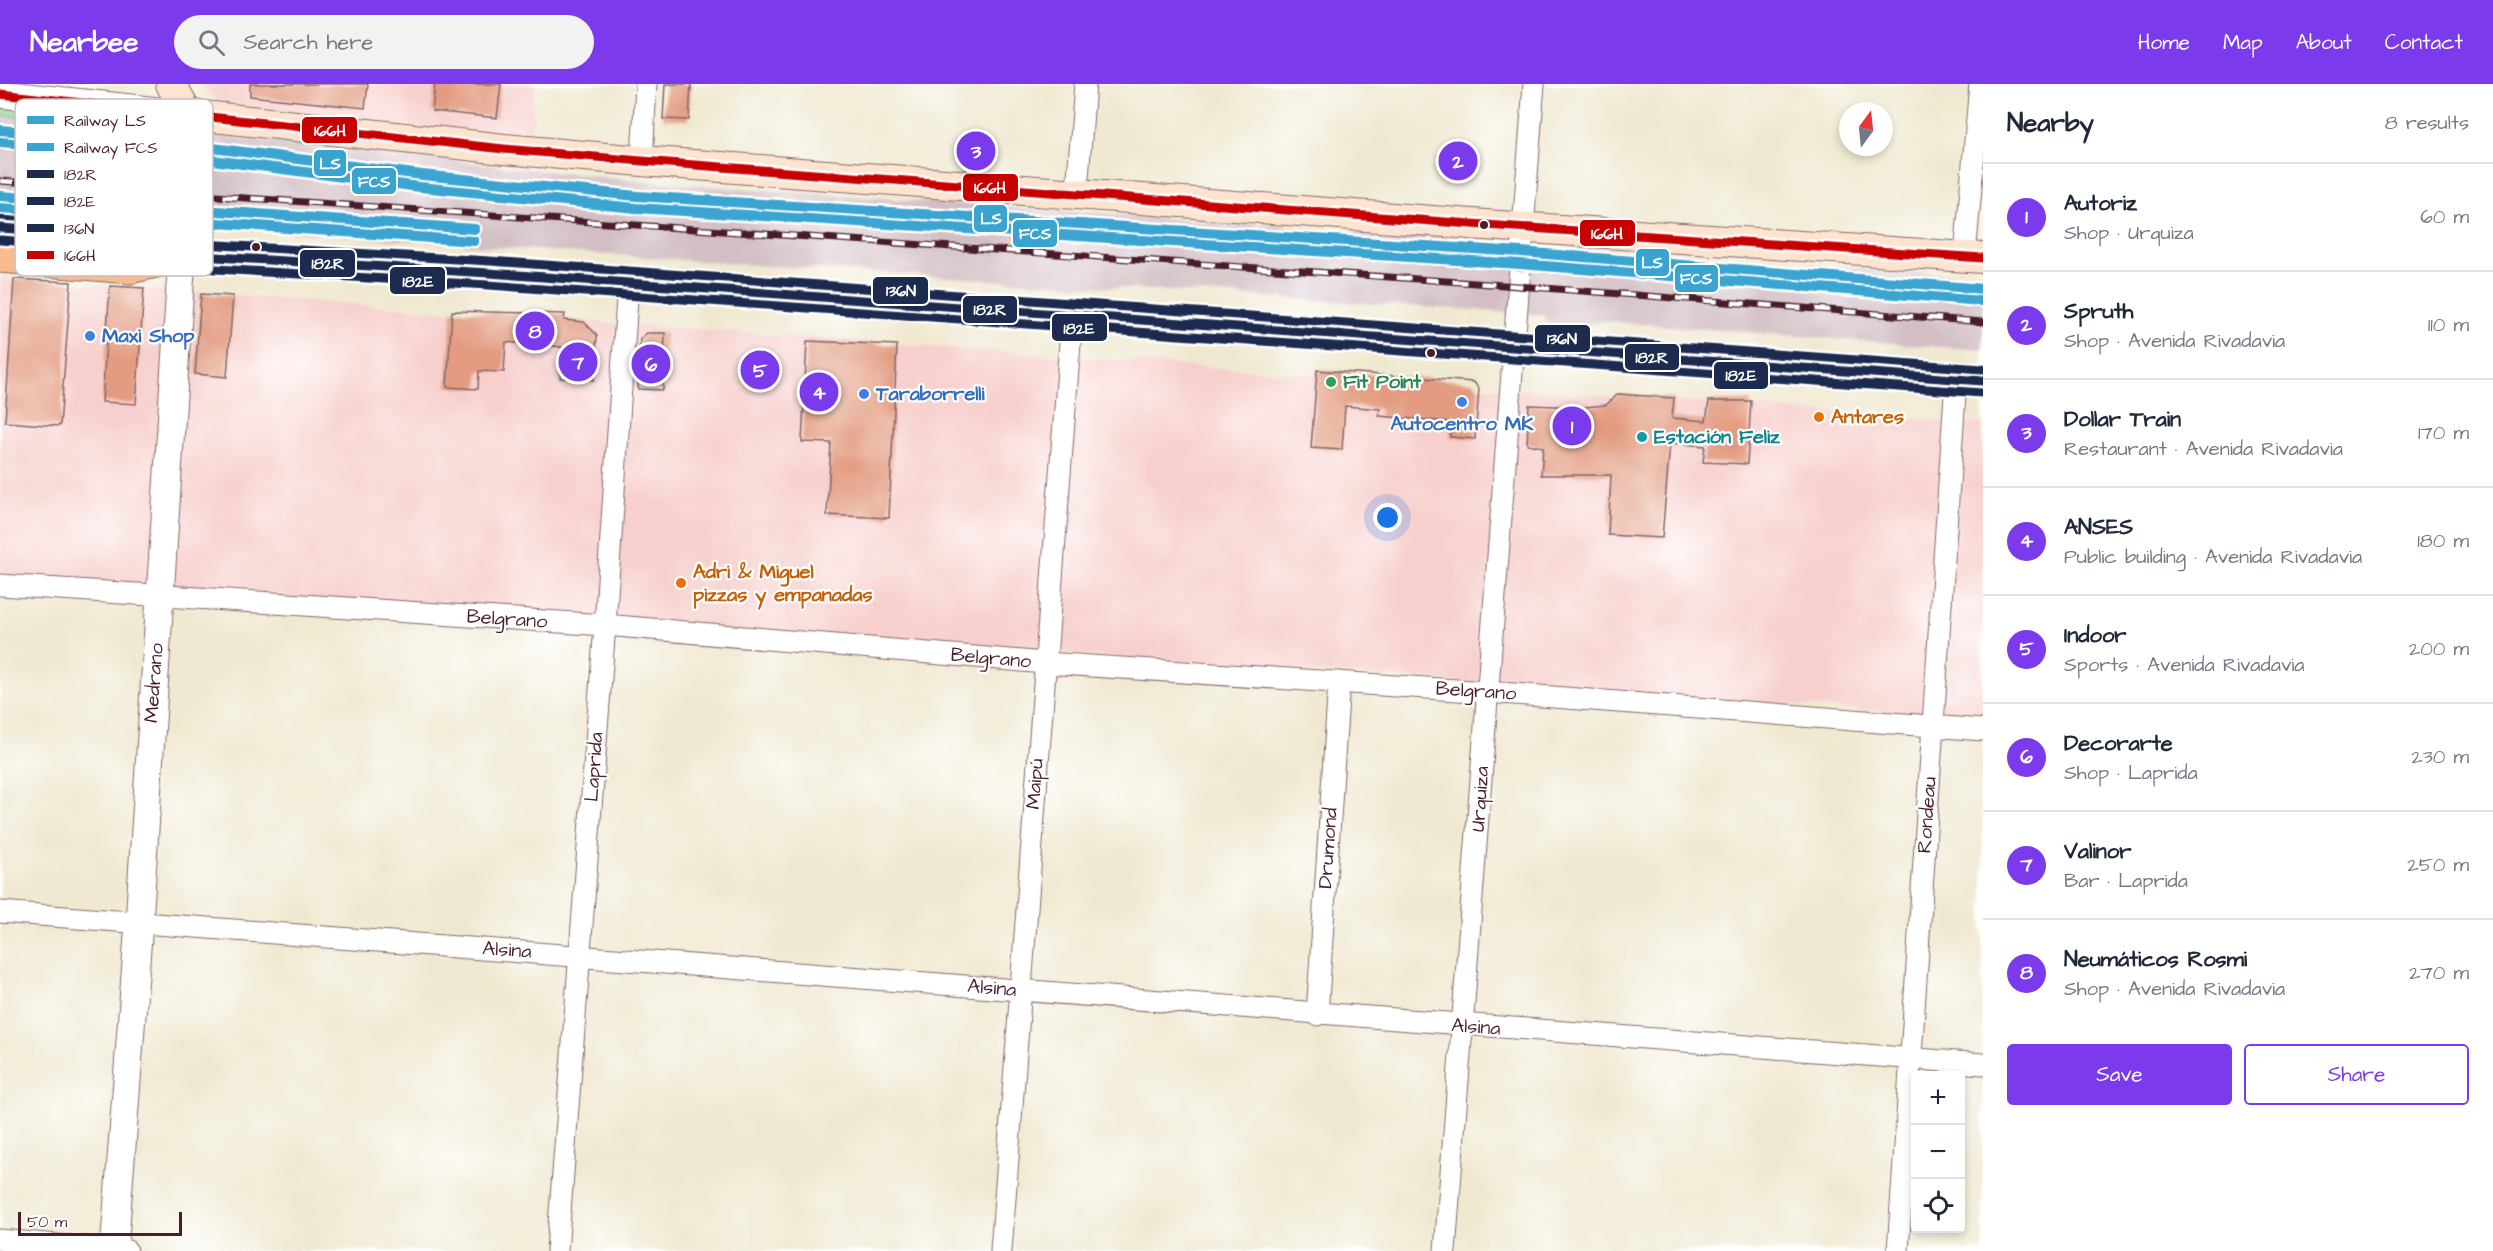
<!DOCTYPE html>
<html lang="en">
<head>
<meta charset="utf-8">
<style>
  :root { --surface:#fff; --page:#f2f2f3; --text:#1f2937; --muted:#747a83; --line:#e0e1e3; --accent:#7c3aed }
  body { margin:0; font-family:"Architects Daughter",sans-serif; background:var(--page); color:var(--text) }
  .controls { position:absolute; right:18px; bottom:18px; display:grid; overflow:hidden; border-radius:6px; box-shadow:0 3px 9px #0003 }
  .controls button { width:54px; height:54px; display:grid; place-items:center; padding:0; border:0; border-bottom:2px solid var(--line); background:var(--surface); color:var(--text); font:30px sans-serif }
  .compass { position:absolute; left:1839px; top:18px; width:54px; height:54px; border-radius:50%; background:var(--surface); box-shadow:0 3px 9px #0003; rotate:15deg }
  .scale { position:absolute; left:18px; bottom:15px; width:164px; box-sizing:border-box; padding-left:6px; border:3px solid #4a1f2b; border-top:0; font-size:16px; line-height:21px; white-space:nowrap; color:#4a1f2b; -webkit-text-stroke:4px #fff; paint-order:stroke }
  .you { position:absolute; left:1388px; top:434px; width:21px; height:21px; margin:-15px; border:4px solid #fff; border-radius:50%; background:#1a73e8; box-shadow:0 0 0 9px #1a73e833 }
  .badge { display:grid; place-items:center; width:39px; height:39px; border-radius:50%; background:var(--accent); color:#fff; font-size:20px; font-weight:700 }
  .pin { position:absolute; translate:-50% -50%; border:3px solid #fff; box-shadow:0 2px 6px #0006 }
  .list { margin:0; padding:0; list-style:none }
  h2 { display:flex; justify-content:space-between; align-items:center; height:78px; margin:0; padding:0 24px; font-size:26px }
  h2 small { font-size:20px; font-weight:400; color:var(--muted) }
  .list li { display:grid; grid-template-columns:39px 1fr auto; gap:18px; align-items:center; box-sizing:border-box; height:108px; padding:0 24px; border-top:2px solid var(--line) }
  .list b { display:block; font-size:22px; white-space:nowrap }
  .list p { margin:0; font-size:20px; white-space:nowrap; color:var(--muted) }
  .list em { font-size:20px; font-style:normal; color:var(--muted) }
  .actions { display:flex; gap:12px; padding:18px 24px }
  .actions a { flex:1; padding:14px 0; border:2px solid var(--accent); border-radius:6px; text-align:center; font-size:21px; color:var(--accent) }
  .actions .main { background:var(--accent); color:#fff }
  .icon { flex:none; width:33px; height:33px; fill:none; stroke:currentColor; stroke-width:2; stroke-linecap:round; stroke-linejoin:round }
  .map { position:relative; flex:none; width:1983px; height:1167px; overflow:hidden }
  header { display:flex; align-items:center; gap:36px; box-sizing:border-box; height:84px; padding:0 30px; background:var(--accent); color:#fff }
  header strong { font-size:28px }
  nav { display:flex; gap:33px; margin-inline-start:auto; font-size:21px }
  .search { width:420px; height:54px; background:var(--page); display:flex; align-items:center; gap:15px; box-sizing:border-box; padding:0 21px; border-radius:33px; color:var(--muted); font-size:22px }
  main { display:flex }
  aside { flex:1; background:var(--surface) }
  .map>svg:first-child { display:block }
  .built { fill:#f7d0cd }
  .industrial { fill:#d2bec3 }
  .green { fill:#83da9e; stroke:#667c64; stroke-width:1.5 }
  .building { fill:#e39c81 }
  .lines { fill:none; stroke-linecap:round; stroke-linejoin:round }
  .minor-casing { stroke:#846665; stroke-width:23 }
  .tertiary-casing { stroke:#846665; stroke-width:29 }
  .secondary-casing { stroke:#846665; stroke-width:32 }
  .primary-casing { stroke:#846665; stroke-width:35 }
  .minor { stroke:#fff; stroke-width:21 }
  .tertiary { stroke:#fff; stroke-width:27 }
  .secondary { stroke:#fde4d1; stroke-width:30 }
  .primary { stroke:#fabb8c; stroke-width:33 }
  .rail-casing { stroke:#4a1f2b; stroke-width:7 }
  .rail { stroke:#fff; stroke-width:4.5; stroke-dasharray:14; stroke-linecap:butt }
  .bus-1-casing { stroke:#fff; stroke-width:14 }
  .bus-2-casing { stroke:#fff; stroke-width:14 }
  .bus-3-casing { stroke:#fff; stroke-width:14 }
  .bus-4-casing { stroke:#fff; stroke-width:14 }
  .bus-1 { stroke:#1d2b4f; stroke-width:9 }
  .bus-2 { stroke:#1d2b4f; stroke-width:9 }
  .bus-3 { stroke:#1d2b4f; stroke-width:9 }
  .bus-4 { stroke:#c70201; stroke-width:9 }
  .rail-1-casing { stroke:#fff; stroke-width:15 }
  .rail-2-casing { stroke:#fff; stroke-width:15 }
  .rail-1 { stroke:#3aa4d0; stroke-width:10 }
  .rail-2 { stroke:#3aa4d0; stroke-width:10 }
  .bus-dot { fill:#4a1f2b; stroke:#fff; stroke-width:2 }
  .shop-dot { fill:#3f7fe0; stroke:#fff; stroke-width:2 }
  .leisure-dot { fill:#2e9e5b; stroke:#fff; stroke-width:2 }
  .food-dot { fill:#e8710a; stroke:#fff; stroke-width:2 }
  .culture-dot { fill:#0f9aa8; stroke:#fff; stroke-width:2 }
  .labels { text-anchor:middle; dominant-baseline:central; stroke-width:4.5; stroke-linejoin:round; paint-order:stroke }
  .shop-label { font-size:20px; font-weight:bold; fill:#366cbe; stroke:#fff; text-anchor:start }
  .leisure-label { font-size:20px; font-weight:bold; fill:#27864d; stroke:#fff; text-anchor:start }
  .food-label { font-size:20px; font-weight:bold; fill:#c56008; stroke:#fff; text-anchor:start }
  .culture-label { font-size:20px; font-weight:bold; fill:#0d838f; stroke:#fff; text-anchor:start }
  .street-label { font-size:20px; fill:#4a1f2b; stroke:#fff }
  .key { fill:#fff; stroke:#c9bcbf; stroke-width:1.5 }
  .key-label { font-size:16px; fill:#4a1f2b }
  .line-badge { stroke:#fff; stroke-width:2 }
  .badge-label { font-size:16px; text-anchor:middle; font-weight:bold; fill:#fff }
</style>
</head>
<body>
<header>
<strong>Nearbee</strong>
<div class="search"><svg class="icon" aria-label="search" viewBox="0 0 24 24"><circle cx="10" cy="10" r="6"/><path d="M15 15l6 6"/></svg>Search here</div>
<nav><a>Home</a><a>Map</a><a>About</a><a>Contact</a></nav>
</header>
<main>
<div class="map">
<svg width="1983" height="1167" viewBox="0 0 1983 1167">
  <rect width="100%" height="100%" fill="#fff"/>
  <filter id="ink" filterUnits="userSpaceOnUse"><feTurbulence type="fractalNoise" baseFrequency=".0167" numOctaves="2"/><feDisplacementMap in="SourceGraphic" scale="12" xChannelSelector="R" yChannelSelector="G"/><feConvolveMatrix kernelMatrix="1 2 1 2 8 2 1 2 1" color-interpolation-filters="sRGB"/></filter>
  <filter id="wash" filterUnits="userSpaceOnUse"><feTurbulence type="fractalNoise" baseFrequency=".008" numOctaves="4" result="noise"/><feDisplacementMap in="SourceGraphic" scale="24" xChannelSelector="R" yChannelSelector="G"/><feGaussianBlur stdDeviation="1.35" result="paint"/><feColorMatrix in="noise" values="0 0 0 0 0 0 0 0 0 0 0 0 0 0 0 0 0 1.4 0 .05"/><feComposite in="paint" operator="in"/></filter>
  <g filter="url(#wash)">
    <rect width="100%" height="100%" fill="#f0e9d1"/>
    <g class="built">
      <polygon points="200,0 535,0 531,58 220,20"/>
      <polygon points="0,194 1983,340 1983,635 0,494"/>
    </g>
    <polygon class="industrial" points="0,31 89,38 102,35 235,53 648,98 1478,156 1486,160 1626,167 1983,193 1983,266 1603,237 1577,243 1546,239 1545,231 1473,226 756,181 291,149 267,141 0,125"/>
    <polygon class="green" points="0,20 86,28 102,35 89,38 0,31"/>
    <g id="blocks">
      <g class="building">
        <polygon points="250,0 368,0 365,24 250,12"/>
        <polygon points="435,0 501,0 497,34 432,27"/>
        <polygon points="665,0 691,0 689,36 663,35"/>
        <polygon points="14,195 71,198 60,342 5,338"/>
        <polygon points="110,202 144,204 136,320 102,318"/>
        <polygon points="201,210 233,212 227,293 195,290"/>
        <polygon points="452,227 565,230 564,236 584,238 597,251 594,296 560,294 562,263 506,258 504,288 479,287 478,305 447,303"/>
        <polygon points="647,249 665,249 663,306 638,305 640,255"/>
        <polygon points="807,257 897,261 889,434 827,431 831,359 802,358"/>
        <polygon points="1317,286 1474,298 1479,305 1475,355 1450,353 1451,338 1379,332 1380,325 1345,322 1342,366 1311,364"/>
        <polygon points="1618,310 1674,314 1672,334 1706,337 1709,317 1751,317 1747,380 1703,378 1705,362 1670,359 1662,454 1608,451 1611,391 1541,391 1543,363 1527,360 1529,321 1585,323 1606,321"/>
      </g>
    </g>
  </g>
  <g filter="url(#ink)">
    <use href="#blocks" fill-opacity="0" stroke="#846665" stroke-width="1.5"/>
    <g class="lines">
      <g class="minor-casing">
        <g id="minor">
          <polyline points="642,77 646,0"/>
          <polyline points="1077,108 1085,0"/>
          <polyline points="1965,172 1980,0"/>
          <polyline points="0,501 605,541 1045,579 1487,608 1983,646"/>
          <polyline points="0,828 1983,980"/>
          <polyline points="1317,931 1339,598"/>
          <polyline points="0,1156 127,1167"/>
          <polyline points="557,1167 605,541 628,200"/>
          <polyline points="1001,1167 1072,232"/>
          <polyline points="1445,1167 1534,0"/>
          <polyline points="1898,1167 1956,295"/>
        </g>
      </g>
      <g class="tertiary-casing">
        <g id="tertiary">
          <polyline points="0,10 186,30"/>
          <polyline points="114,1167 139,839 182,171"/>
        </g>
      </g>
      <g class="secondary-casing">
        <g id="secondary">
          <polyline points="171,0 181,18 189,45 182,171"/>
          <polyline points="186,30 504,65 642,77 1485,141 1983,174"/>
        </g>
      </g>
      <g class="primary-casing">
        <g id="primary">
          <polyline points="0,144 137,153 182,171 489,189 1983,297"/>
          <polyline points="0,172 130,183 182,171"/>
        </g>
      </g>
      <use href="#minor" class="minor"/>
      <use href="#tertiary" class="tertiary"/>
      <use href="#secondary" class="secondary"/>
      <use href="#primary" class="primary"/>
      <g class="rail-casing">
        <g id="rail">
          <polyline points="0,61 189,74 420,105 636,126 1520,184 1983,219"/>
          <polyline points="0,97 1518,202 1983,238"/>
        </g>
      </g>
      <use href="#rail" class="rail"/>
      <g class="bus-1-casing">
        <polyline id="bus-1" points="0,144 137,153 182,171 489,189 1983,297"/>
      </g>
      <g class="bus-2-casing">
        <polyline id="bus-2" points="0,156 134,165 181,183 488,201 1982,309"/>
      </g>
      <g class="bus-3-casing">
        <polyline id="bus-3" points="1,132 139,141 185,159 490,177 1983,285"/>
      </g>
      <g class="bus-4-casing">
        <polyline id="bus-4" points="0,10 504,65 642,77 1485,141 1983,174"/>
      </g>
      <use href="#bus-1" class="bus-1"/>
      <use href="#bus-2" class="bus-2"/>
      <use href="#bus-3" class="bus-3"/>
      <use href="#bus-4" class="bus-4"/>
      <g class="rail-1-casing">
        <g id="rail-1">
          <polyline points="0,46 190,61 422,91 637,112 1521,168 1983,205"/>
          <polyline points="0,112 475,145"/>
        </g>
      </g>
      <g class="rail-2-casing">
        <g id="rail-2">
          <polyline points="0,58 189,73 420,103 636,124 1520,180 1982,217"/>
          <polyline points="0,124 474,157"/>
        </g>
      </g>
      <use href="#rail-1" class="rail-1"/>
      <use href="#rail-2" class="rail-2"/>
    </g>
  </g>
  <g class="bus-dot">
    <circle cx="1484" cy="141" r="5"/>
    <circle cx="256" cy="163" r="5"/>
    <circle cx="1431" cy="269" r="5"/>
  </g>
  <g class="shop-dot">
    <circle cx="90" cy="252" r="6"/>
    <circle cx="864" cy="310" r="6"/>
    <circle cx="1462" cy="318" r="6"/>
  </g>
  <circle class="leisure-dot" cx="1331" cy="298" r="6"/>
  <g class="food-dot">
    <circle cx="1819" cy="333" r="6"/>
    <circle cx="681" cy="499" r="6"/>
  </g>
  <circle class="culture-dot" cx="1642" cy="353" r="6"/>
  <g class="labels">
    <g class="shop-label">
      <text x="102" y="252">Maxi Shop</text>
      <text x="876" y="310">Taraborrelli</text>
      <text x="1462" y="340" text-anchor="middle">Autocentro MK</text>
    </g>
    <g class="leisure-label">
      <text x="1343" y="298">Fit Point</text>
    </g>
    <g class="food-label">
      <text x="1831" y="333">Antares</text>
      <text x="693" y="488">Adri &amp; Miguel<tspan x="693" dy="23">pizzas y empanadas</tspan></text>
    </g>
    <g class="culture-label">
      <text x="1654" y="353">Estación Feliz</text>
    </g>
    <g class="street-label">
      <text transform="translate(507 535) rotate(4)">Belgrano</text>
      <text transform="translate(991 574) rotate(5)">Belgrano</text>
      <text transform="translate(154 599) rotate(-86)">Medrano</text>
      <text transform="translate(1476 607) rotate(4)">Belgrano</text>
      <text transform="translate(594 683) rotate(-86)">Laprida</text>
      <text transform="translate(1035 700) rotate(-86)">Maipú</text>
      <text transform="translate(1480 715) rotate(-86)">Urquiza</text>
      <text transform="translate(1927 731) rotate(-86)">Rondeau</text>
      <text transform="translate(1328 764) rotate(-86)">Drumond</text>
      <text transform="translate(507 866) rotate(4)">Alsina</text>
      <text transform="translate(992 904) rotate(5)">Alsina</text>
      <text transform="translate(1476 943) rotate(4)">Alsina</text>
    </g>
  </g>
  <rect x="15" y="15" width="198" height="177" rx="9" class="key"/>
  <rect x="27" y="32" width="27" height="8" fill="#3aa4d0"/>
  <rect x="27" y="59" width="27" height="8" fill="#3aa4d0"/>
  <rect x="27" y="86" width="27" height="8" fill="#1d2b4f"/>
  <rect x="27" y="113" width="27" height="8" fill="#1d2b4f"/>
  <rect x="27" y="140" width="27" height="8" fill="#1d2b4f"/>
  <rect x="27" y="167" width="27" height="8" fill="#c70201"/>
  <g class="key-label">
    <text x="64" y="42">Railway LS</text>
    <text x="64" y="69">Railway FCS</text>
    <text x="64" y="96">182R</text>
    <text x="64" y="123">182E</text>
    <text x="64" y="150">136N</text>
    <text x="64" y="177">166H</text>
  </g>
  <g class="line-badge">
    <rect x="301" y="32" width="57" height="28" rx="6" fill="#c70201"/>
    <rect x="313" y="65" width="34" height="28" rx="6" fill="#3aa4d0"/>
    <rect x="351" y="83" width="46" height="28" rx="6" fill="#3aa4d0"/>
    <rect x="962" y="89" width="57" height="29" rx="6" fill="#c70201"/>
    <rect x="973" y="120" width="35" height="29" rx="6" fill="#3aa4d0"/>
    <rect x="1579" y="135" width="57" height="28" rx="6" fill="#c70201"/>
    <rect x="1012" y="135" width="46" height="29" rx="6" fill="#3aa4d0"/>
    <rect x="1635" y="164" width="35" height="29" rx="6" fill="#3aa4d0"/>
    <rect x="299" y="165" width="57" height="29" rx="6" fill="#1d2b4f"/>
    <rect x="1674" y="180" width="45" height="29" rx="6" fill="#3aa4d0"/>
    <rect x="389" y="182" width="57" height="29" rx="6" fill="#1d2b4f"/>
    <rect x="872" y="192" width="57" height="29" rx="6" fill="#1d2b4f"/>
    <rect x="962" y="211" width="56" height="29" rx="6" fill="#1d2b4f"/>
    <rect x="1051" y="229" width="57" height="29" rx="6" fill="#1d2b4f"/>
    <rect x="1534" y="240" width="57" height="29" rx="6" fill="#1d2b4f"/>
    <rect x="1624" y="259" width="56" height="28" rx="6" fill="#1d2b4f"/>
    <rect x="1713" y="277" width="56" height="29" rx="6" fill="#1d2b4f"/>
  </g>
  <g class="badge-label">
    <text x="330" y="52">166H</text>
    <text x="330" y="85">LS</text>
    <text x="374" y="103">FCS</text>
    <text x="990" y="109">166H</text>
    <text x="991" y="140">LS</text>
    <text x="1607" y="155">166H</text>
    <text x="1035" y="155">FCS</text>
    <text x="1652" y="184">LS</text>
    <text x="328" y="185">182R</text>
    <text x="1696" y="200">FCS</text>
    <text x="418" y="203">182E</text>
    <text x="901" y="212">136N</text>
    <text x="990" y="231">182R</text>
    <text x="1079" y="250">182E</text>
    <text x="1562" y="260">136N</text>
    <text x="1652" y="279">182R</text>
    <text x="1741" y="297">182E</text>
  </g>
</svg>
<div class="controls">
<button>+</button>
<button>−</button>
<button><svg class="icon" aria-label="locate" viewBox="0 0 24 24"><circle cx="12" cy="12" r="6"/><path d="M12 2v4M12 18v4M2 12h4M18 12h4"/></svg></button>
</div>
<svg class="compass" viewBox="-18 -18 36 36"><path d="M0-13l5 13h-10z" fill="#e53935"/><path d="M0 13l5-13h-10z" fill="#747a83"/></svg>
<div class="scale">50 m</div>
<div class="you"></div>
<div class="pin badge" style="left:1572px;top:342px">1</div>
<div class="pin badge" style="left:1458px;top:77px">2</div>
<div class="pin badge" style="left:976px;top:67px">3</div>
<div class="pin badge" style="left:819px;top:308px">4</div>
<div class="pin badge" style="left:760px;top:286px">5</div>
<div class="pin badge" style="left:651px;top:280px">6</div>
<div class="pin badge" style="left:578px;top:278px">7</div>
<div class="pin badge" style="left:535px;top:247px">8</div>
</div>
<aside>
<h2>Nearby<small>8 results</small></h2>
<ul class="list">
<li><span class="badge">1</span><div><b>Autoriz</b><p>Shop · Urquiza</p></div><em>60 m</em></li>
<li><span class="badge">2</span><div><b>Spruth</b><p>Shop · Avenida Rivadavia</p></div><em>110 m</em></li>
<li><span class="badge">3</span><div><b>Dollar Train</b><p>Restaurant · Avenida Rivadavia</p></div><em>170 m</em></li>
<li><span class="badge">4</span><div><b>ANSES</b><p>Public building · Avenida Rivadavia</p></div><em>180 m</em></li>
<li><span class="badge">5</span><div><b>Indoor</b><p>Sports · Avenida Rivadavia</p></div><em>200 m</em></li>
<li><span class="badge">6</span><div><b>Decorarte</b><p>Shop · Laprida</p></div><em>230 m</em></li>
<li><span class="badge">7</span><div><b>Valinor</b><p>Bar · Laprida</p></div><em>250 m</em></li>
<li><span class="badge">8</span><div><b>Neumáticos Rosmi</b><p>Shop · Avenida Rivadavia</p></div><em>270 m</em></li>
</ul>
<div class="actions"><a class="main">Save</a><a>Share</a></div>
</aside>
</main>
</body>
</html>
